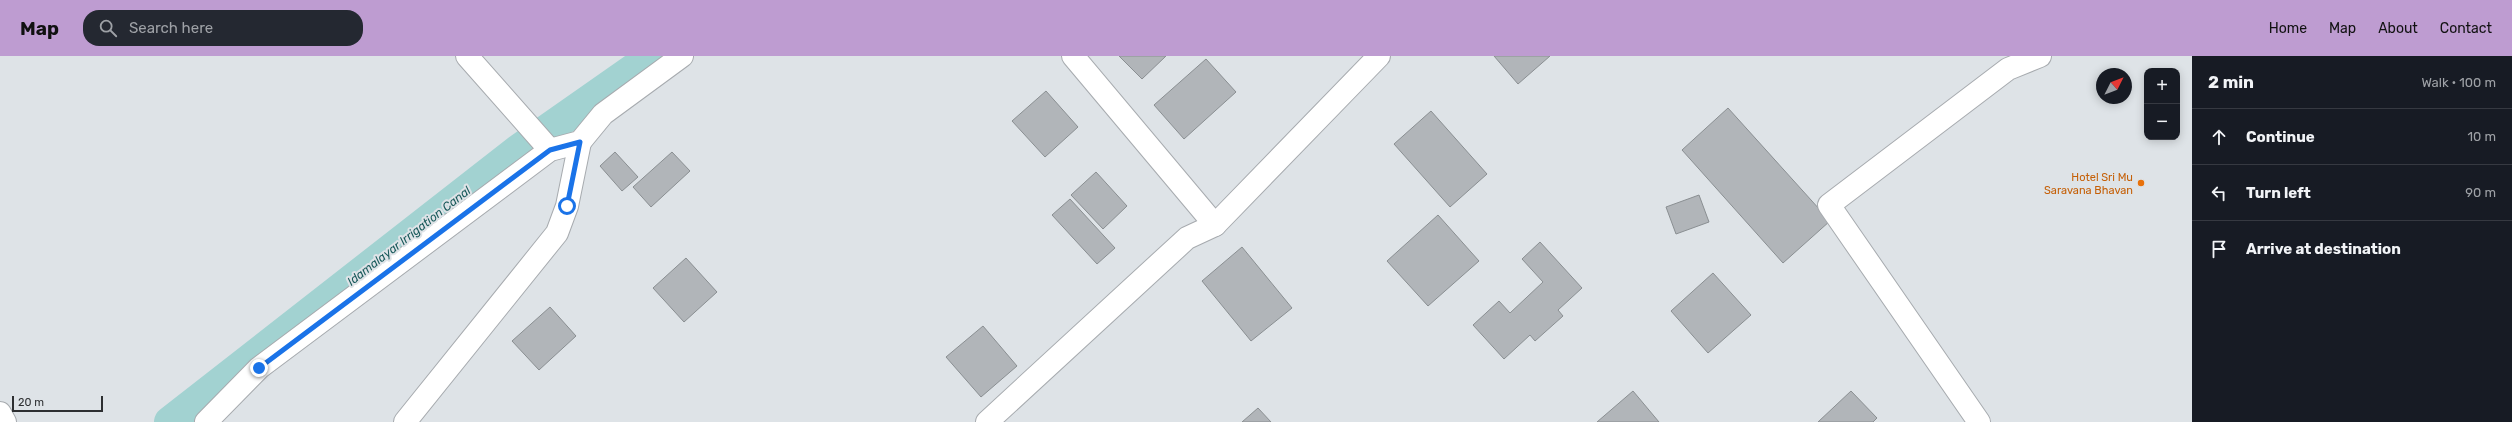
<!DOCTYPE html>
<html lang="en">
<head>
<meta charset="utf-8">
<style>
  :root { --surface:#171b24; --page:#242831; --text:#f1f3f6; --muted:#9ea1a6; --line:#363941; --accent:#be9cd1 }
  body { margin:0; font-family:Rubik,sans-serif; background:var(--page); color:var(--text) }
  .controls { position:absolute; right:12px; top:12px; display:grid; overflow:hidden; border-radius:8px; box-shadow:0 2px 10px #0003 }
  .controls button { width:36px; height:36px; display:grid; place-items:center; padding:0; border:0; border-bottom:1px solid var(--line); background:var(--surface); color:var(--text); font:20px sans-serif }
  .compass { position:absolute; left:2096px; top:12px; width:36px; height:36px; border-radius:50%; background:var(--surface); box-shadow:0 2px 10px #0003; rotate:48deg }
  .scale { position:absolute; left:12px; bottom:10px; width:91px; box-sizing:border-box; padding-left:4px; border:2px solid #2d2f31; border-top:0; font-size:11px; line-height:14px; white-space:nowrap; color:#2d2f31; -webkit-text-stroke:3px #dee3e7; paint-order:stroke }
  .stop { position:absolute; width:12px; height:12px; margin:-9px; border:3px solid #1a73e8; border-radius:50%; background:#fff }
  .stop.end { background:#1a73e8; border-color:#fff; box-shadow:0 1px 4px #0008 }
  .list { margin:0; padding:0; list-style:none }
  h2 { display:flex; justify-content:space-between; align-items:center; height:52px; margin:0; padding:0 16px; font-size:17px }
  h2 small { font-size:13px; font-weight:400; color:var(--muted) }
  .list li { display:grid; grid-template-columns:26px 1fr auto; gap:12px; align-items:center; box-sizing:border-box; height:56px; padding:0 16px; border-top:1px solid var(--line) }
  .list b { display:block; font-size:15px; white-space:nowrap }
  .list em { font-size:13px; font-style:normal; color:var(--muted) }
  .icon { flex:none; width:22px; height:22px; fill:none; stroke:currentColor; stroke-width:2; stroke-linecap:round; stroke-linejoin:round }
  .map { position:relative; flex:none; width:2192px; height:366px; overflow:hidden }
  header { display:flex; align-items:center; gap:24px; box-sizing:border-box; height:56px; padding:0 20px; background:var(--accent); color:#111 }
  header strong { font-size:19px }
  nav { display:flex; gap:22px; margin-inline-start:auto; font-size:14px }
  .search { width:280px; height:36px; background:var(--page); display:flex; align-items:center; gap:10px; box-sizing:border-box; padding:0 14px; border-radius:16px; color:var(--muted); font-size:15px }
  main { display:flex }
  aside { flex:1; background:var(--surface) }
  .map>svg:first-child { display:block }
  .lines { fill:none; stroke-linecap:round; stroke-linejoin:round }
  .canal { stroke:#a2d2d1; stroke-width:32 }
  .building { fill:#b1b5b9; stroke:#8a8f92 }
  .minor-casing { stroke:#a7abaf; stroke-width:24 }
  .minor { stroke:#fff; stroke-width:22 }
  .route { stroke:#1a73e8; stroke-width:5 }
  .food-dot { fill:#e8710a; stroke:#dee3e7; stroke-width:1.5 }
  .labels { text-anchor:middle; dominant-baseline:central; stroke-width:4; stroke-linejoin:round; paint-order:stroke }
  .food-label { font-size:11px; fill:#c56008; stroke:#dee3e7; text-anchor:end }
  .water-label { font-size:12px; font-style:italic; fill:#18595a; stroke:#dee3e7 }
</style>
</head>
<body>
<header>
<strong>Map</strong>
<div class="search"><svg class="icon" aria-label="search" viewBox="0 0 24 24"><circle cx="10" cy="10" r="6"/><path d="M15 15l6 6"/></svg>Search here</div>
<nav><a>Home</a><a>Map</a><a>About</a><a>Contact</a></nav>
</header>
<main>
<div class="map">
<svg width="2192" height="366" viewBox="0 0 2192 366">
  <rect width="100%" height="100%" fill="#dee3e7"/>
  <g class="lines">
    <polyline class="canal" points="170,366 520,93 653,0"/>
  </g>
  <g class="building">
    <polygon points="1119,0 1166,0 1142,23"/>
    <polygon points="1494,0 1550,0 1518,28"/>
    <polygon points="1206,3 1236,36 1184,83 1154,49"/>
    <polygon points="1046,35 1078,71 1045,101 1012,65"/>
    <polygon points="1728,52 1830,165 1783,207 1682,94"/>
    <polygon points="1431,55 1487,118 1450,151 1394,88"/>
    <polygon points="615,96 638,121 622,135 600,110"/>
    <polygon points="672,96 690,115 651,151 633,131"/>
    <polygon points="1096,116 1127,150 1103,173 1071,139"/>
    <polygon points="1699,139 1709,166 1676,178 1666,151"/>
    <polygon points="1070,143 1115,192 1097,208 1052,159"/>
    <polygon points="1438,159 1479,205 1428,250 1387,205"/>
    <polygon points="1540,186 1582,232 1558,254 1563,260 1535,285 1530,279 1504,303 1473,269 1499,245 1510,257 1543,226 1522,203"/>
    <polygon points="1242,191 1292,252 1251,285 1202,225"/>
    <polygon points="686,202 717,236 684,266 653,232"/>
    <polygon points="1713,217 1751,259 1708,297 1671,255"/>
    <polygon points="550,251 576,280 539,314 512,285"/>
    <polygon points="983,270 1017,310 981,341 946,301"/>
    <polygon points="1633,335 1659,366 1597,366"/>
    <polygon points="1851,335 1877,362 1873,366 1818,366"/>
    <polygon points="1258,352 1271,366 1242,366"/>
  </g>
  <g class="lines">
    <g class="minor-casing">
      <g id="minor">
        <polyline points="467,0 550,94"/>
        <polyline points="1073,0 1215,169"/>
        <polyline points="0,357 5,366"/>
        <polyline points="206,366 259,312 550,94 580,86 603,58 682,0"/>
        <polyline points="405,366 557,177 567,150 580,86"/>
        <polyline points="987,366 1187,182 1215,169 1379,0"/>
        <polyline points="1979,366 1829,149 2008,13 2040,0"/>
      </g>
    </g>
    <use href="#minor" class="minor"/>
  </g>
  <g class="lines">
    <polyline class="route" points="259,312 550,94 580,86 567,150"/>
  </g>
  <circle class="food-dot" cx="2141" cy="127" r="4"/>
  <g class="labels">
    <g class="food-label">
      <text x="2133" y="121">Hotel Sri Mu<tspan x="2133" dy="13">Saravana Bhavan</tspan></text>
    </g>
    <g class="water-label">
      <text transform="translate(409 180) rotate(-38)">Idamalayar Irrigation Canal</text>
    </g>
  </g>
</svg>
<div class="controls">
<button>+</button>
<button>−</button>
</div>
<svg class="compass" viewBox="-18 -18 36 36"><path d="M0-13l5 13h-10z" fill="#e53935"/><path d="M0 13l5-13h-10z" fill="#9ea1a6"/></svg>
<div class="scale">20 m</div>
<div class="stop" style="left:567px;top:150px"></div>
<div class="stop end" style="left:259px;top:312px"></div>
</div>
<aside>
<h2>2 min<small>Walk · 100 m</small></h2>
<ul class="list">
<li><svg class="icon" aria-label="ahead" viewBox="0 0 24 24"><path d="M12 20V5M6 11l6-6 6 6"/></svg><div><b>Continue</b></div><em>10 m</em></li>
<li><svg class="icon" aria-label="left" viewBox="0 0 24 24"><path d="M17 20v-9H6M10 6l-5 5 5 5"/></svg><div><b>Turn left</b></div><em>90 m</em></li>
<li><svg class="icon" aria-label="arrive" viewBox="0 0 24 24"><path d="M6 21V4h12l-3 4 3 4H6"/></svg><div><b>Arrive at destination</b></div></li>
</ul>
</aside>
</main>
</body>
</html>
